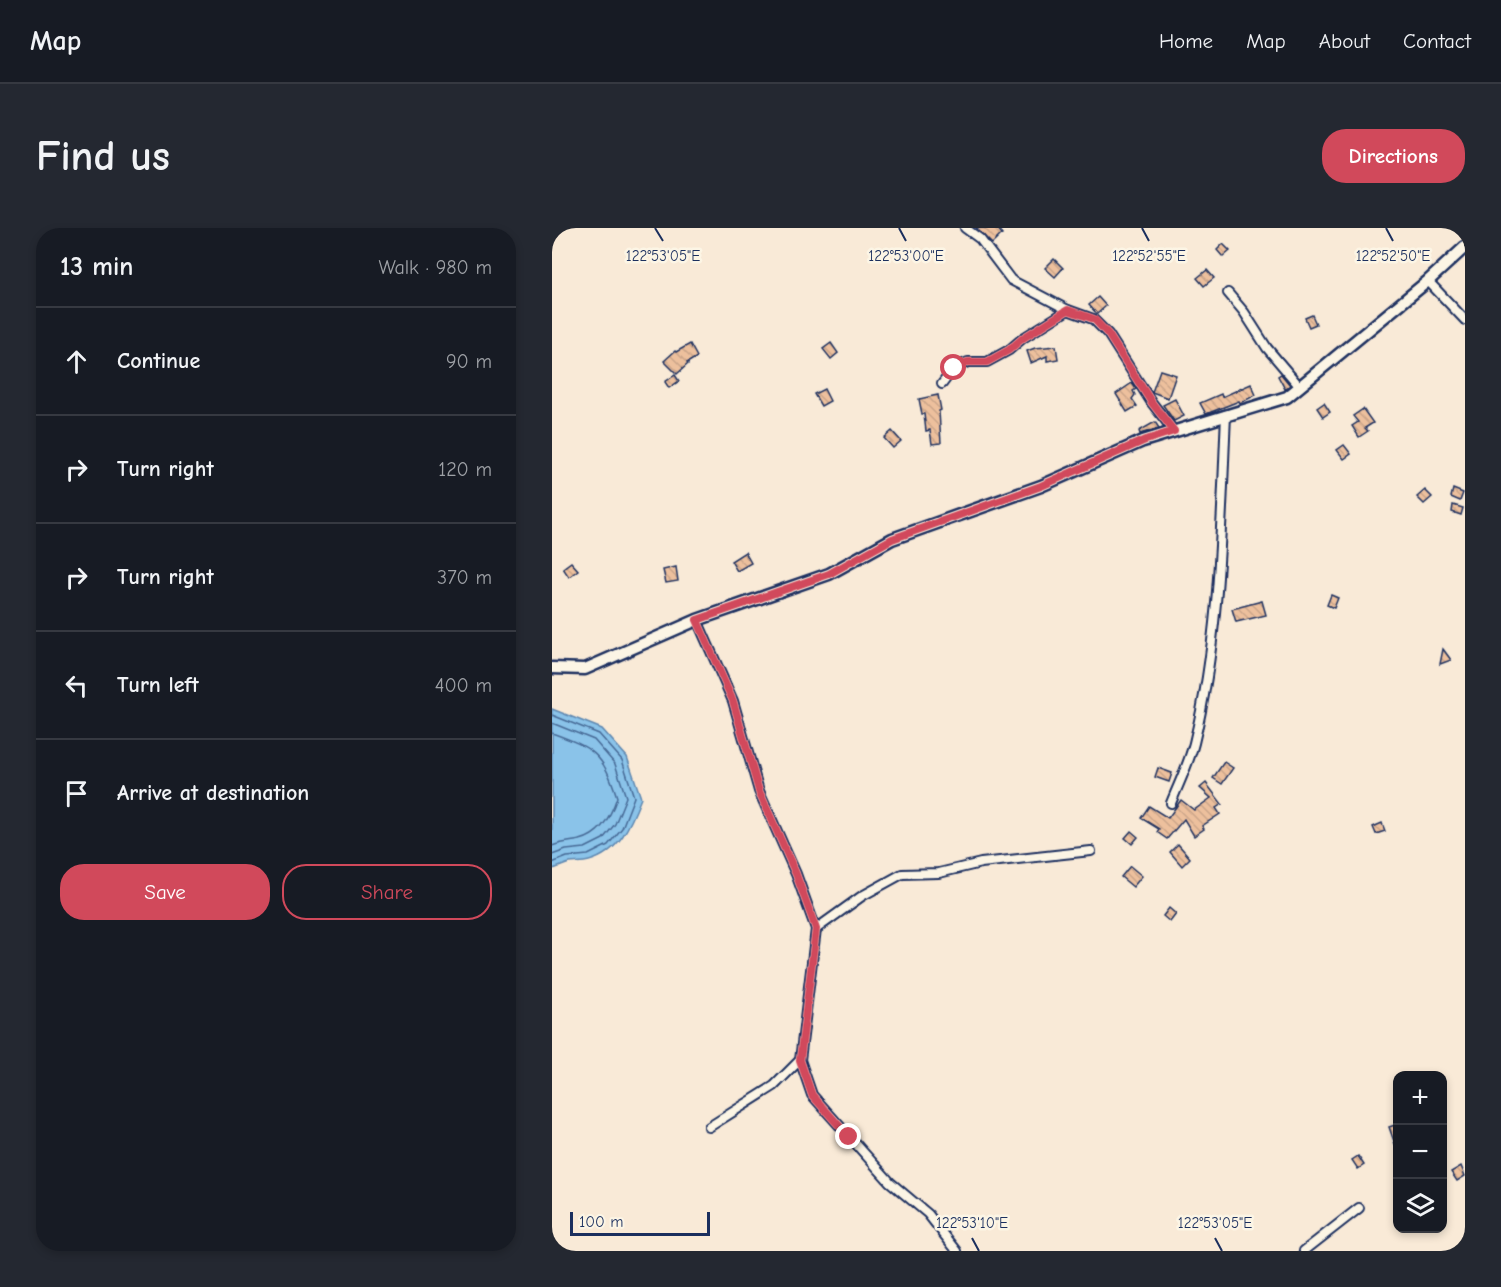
<!DOCTYPE html>
<html lang="en">
<head>
<meta charset="utf-8">
<style>
  :root { --surface:#171b24; --page:#242831; --text:#f1f3f6; --muted:#9ea1a6; --line:#363941; --accent:#d1495b }
  body { margin:0; font-family:"Comic Neue",sans-serif; background:var(--page); color:var(--text) }
  .controls { position:absolute; right:18px; bottom:18px; display:grid; overflow:hidden; border-radius:12px; box-shadow:0 3px 9px #0003 }
  .controls button { width:54px; height:54px; display:grid; place-items:center; padding:0; border:0; border-bottom:2px solid var(--line); background:var(--surface); color:var(--text); font:30px sans-serif }
  .scale { position:absolute; left:18px; bottom:15px; width:140px; box-sizing:border-box; padding-left:6px; border:3px solid #1b2f5e; border-top:0; font-size:16px; line-height:21px; white-space:nowrap; color:#1b2f5e; -webkit-text-stroke:4px #fcf5e5; paint-order:stroke }
  .stop { position:absolute; width:18px; height:18px; margin:-14px; border:4px solid #d1495b; border-radius:50%; background:#fff }
  .stop.end { background:#d1495b; border-color:#fff; box-shadow:0 2px 6px #0008 }
  .list { margin:0; padding:0; list-style:none }
  h2 { display:flex; justify-content:space-between; align-items:center; height:78px; margin:0; padding:0 24px; font-size:26px }
  h2 small { font-size:20px; font-weight:400; color:var(--muted) }
  .list li { display:grid; grid-template-columns:39px 1fr auto; gap:18px; align-items:center; box-sizing:border-box; height:108px; padding:0 24px; border-top:2px solid var(--line) }
  .list b { display:block; font-size:22px; white-space:nowrap }
  .list em { font-size:20px; font-style:normal; color:var(--muted) }
  .actions { display:flex; gap:12px; padding:18px 24px }
  .actions a { flex:1; padding:14px 0; border:2px solid var(--accent); border-radius:24px; text-align:center; font-size:21px; color:var(--accent) }
  .actions .main { background:var(--accent); color:#fff }
  .icon { flex:none; width:33px; height:33px; fill:none; stroke:currentColor; stroke-width:2; stroke-linecap:round; stroke-linejoin:round }
  .map { position:relative; flex:none; width:913px; height:1023px; overflow:hidden; border-radius:24px }
  header { display:flex; align-items:center; gap:36px; box-sizing:border-box; height:84px; padding:0 30px; background:var(--surface); border-bottom:2px solid var(--line) }
  header strong { font-size:28px }
  nav { display:flex; gap:33px; margin-inline-start:auto; font-size:21px }
  .intro { display:flex; align-items:center; justify-content:space-between; box-sizing:border-box; height:144px; padding:0 36px }
  h1 { margin:0; font-size:42px }
  .button { padding:15px 27px; border-radius:24px; background:var(--accent); color:#fff; font-size:21px; font-weight:700 }
  main { display:flex; gap:36px; padding:0 36px }
  aside { flex:1; background:var(--surface); border-radius:24px; box-shadow:0 3px 9px #0003 }
  .map>svg:first-child { display:block }
  .water { fill:#8ac3e9; stroke:#5e88b1; stroke-width:1.5 }
  .lines { fill:none; stroke-linecap:round; stroke-linejoin:round }
  .shore { stroke:#476a96; stroke-width:1.5 }
  .building { fill:url(#building-back-hatch); stroke:#1b2f5e; stroke-width:1.5 }
  .street-casing { stroke:#1b2f5e; stroke-width:12 }
  .secondary-casing { stroke:#1b2f5e; stroke-width:15 }
  .street { stroke:#fcf5e5; stroke-width:8 }
  .secondary { stroke:#fcf5e5; stroke-width:10 }
  .route { stroke:#d1495b; stroke-width:8 }
  .ticks { fill:none; stroke:#1b2f5e; stroke-width:2 }
  .ticks-label { font-size:15px; text-anchor:middle; fill:#1b2f5e; stroke:#fcf5e5; stroke-width:5; stroke-linejoin:round; paint-order:stroke }
</style>
</head>
<body>
<header>
<strong>Map</strong>
<nav><a>Home</a><a>Map</a><a>About</a><a>Contact</a></nav>
</header>
<div class="intro"><h1>Find us</h1><a class="button">Directions</a></div>
<main>
<aside>
<h2>13 min<small>Walk · 980 m</small></h2>
<ul class="list">
<li><svg class="icon" aria-label="ahead" viewBox="0 0 24 24"><path d="M12 20V5M6 11l6-6 6 6"/></svg><div><b>Continue</b></div><em>90 m</em></li>
<li><svg class="icon" aria-label="right" viewBox="0 0 24 24"><path d="M7 20v-9h11M14 6l5 5-5 5"/></svg><div><b>Turn right</b></div><em>120 m</em></li>
<li><svg class="icon" aria-label="right" viewBox="0 0 24 24"><path d="M7 20v-9h11M14 6l5 5-5 5"/></svg><div><b>Turn right</b></div><em>370 m</em></li>
<li><svg class="icon" aria-label="left" viewBox="0 0 24 24"><path d="M17 20v-9H6M10 6l-5 5 5 5"/></svg><div><b>Turn left</b></div><em>400 m</em></li>
<li><svg class="icon" aria-label="arrive" viewBox="0 0 24 24"><path d="M6 21V4h12l-3 4 3 4H6"/></svg><div><b>Arrive at destination</b></div></li>
</ul>
<div class="actions"><a class="main">Save</a><a>Share</a></div>
</aside>
<div class="map">
<svg width="913" height="1023" viewBox="0 0 913 1023">
  <defs>
    <pattern id="building-back-hatch" width="6" height="6" patternUnits="userSpaceOnUse" patternTransform="scale(1.5)"><rect width="6" height="6" fill="#edc09d"/><path d="M-1 5l2 2M0 0l6 6M5-1l2 2" fill="none" stroke="#cba58a"/></pattern>
  </defs>
  <rect width="100%" height="100%" fill="#f9ead7"/>
  <filter id="ink" filterUnits="userSpaceOnUse"><feTurbulence type="fractalNoise" baseFrequency=".0167" numOctaves="2"/><feDisplacementMap in="SourceGraphic" scale="12" xChannelSelector="R" yChannelSelector="G"/><feConvolveMatrix kernelMatrix="1 2 1 2 8 2 1 2 1" color-interpolation-filters="sRGB"/></filter>
  <g filter="url(#ink)">
    <path class="water" d="M0,481L50,501L75,529L89,570C79,596 67,625 37,633C30,635 24,634 18,635C12,636 7,640 0,641Z"/>
    <g class="lines">
      <g class="shore">
        <polyline points="0,487 47,506 70,532 82,569 70,600 56,617 36,627 15,629 0,635"/>
        <polyline points="0,495 42,512 63,536 74,569 63,596 51,611 33,620 14,622 0,627"/>
        <path d="M0,505C41,520 51,525 65,569C59,588 49,607 28,612C18,614 10,614 0,618"/>
      </g>
    </g>
    <g class="building">
      <polygon points="424,0 445,0 450,6 440,16"/>
      <polygon points="671,16 678,23 671,29 665,22"/>
      <polygon points="502,31 511,40 503,49 493,40"/>
      <polygon points="655,42 662,50 652,58 645,50"/>
      <polygon points="546,69 554,78 545,86 537,77"/>
      <polygon points="760,87 764,96 757,99 753,90"/>
      <polygon points="279,115 286,125 279,131 271,121"/>
      <polygon points="138,116 145,129 135,135 136,136 125,146 112,133 123,123 124,124"/>
      <polygon points="504,118 506,131 495,133 495,128 479,135 475,123 483,120"/>
      <polygon points="608,142 624,147 616,170 600,164"/>
      <polygon points="729,146 738,157 733,161 726,148"/>
      <polygon points="123,147 127,153 117,160 113,154"/>
      <polygon points="580,155 584,161 581,163 583,167 580,171 585,178 575,184 564,166"/>
      <polygon points="699,156 704,167 688,175 687,173 654,186 648,175 669,166 670,169"/>
      <polygon points="272,161 278,173 269,178 262,166"/>
      <polygon points="386,167 389,182 387,183 389,215 380,216 378,202 374,203 372,186 370,186 367,171"/>
      <polygon points="623,171 632,188 622,193 611,177"/>
      <polygon points="772,175 778,184 771,189 765,180"/>
      <polygon points="811,181 821,195 813,200 816,203 807,209 800,198 806,194 801,188"/>
      <polygon points="603,194 607,200 588,206 587,203"/>
      <polygon points="340,203 349,213 341,220 332,210"/>
      <polygon points="792,217 799,226 792,231 785,222"/>
      <polygon points="901,261 911,265 908,273 899,269"/>
      <polygon points="873,262 880,269 872,276 865,269"/>
      <polygon points="901,277 911,280 909,287 900,284"/>
      <polygon points="193,324 199,335 185,343 179,333"/>
      <polygon points="19,334 26,342 17,349 11,340"/>
      <polygon points="124,339 126,353 114,355 111,342"/>
      <polygon points="779,367 786,370 782,380 775,377"/>
      <polygon points="710,373 714,387 684,394 680,381"/>
      <polygon points="891,421 899,432 888,436"/>
      <polygon points="672,534 681,540 670,556 661,550"/>
      <polygon points="606,540 620,545 617,554 603,549"/>
      <polygon points="654,555 670,576 664,580 668,586 650,598 652,601 642,608 632,591 615,611 605,604 607,601 589,590 597,578 616,590 629,572 642,582 659,570 648,560"/>
      <polygon points="830,595 833,603 824,606 821,599"/>
      <polygon points="579,603 586,609 580,616 573,610"/>
      <polygon points="626,616 638,630 630,638 618,624"/>
      <polygon points="578,638 590,648 581,659 569,649"/>
      <polygon points="617,680 624,686 618,694 611,688"/>
      <polygon points="846,896 846,919 844,919 837,899"/>
      <polygon points="806,928 812,937 806,941 800,932"/>
      <polygon points="909,938 913,948 905,953 899,944"/>
    </g>
    <g class="lines">
      <g class="street-casing">
        <g id="street">
          <polyline points="413,0 428,11 459,52 516,82 541,91 556,106 600,175 622,203"/>
          <polyline points="876,53 913,92"/>
          <polyline points="676,65 692,84 715,120 748,159"/>
          <polyline points="390,156 402,140 416,134 435,134 457,122 471,110 516,82"/>
          <polyline points="145,392 181,473 207,563 244,646 264,701 248,832 222,858 157,899"/>
          <path d="M619,575C627,555 637,535 642,515C668,408 669,296 674,187"/>
          <polyline points="264,701 310,668 350,646 387,645 429,635 539,623"/>
          <polyline points="248,832 260,867 338,954 376,986 405,1023"/>
          <polyline points="752,1023 807,980"/>
        </g>
      </g>
      <g class="secondary-casing">
        <polyline id="secondary" points="0,440 33,441 145,392 277,346 340,311 489,258 591,213 735,169 876,53 913,19"/>
      </g>
      <use href="#street" class="street"/>
      <use href="#secondary" class="secondary"/>
    </g>
  </g>
  <g class="lines" filter="url(#ink)">
    <polyline class="route" points="297,909 260,867 248,832 264,701 244,646 207,563 181,473 145,392 277,346 340,311 489,258 591,213 622,203 600,175 556,106 542,91 516,82 471,110 457,122 435,134 416,134 402,140"/>
  </g>
  <path class="ticks" d="M103,0L111,13M347,0L354,13M590,0L597,13M834,0L841,13M420,1010L427,1023M663,1010L670,1023"/>
  <g class="ticks-label">
    <text x="111" y="33">122°53'05"E</text>
    <text x="354" y="33">122°53'00"E</text>
    <text x="597" y="33">122°52'55"E</text>
    <text x="841" y="33">122°52'50"E</text>
    <text x="420" y="1000">122°53'10"E</text>
    <text x="663" y="1000">122°53'05"E</text>
  </g>
</svg>
<div class="controls">
<button>+</button>
<button>−</button>
<button><svg class="icon" aria-label="layers" viewBox="0 0 24 24"><path d="M12 4l9 5-9 5-9-5zM3 14l9 5 9-5"/></svg></button>
</div>
<div class="scale">100 m</div>
<div class="stop" style="left:402px;top:140px"></div>
<div class="stop end" style="left:297px;top:909px"></div>
</div>
</main>
</body>
</html>
